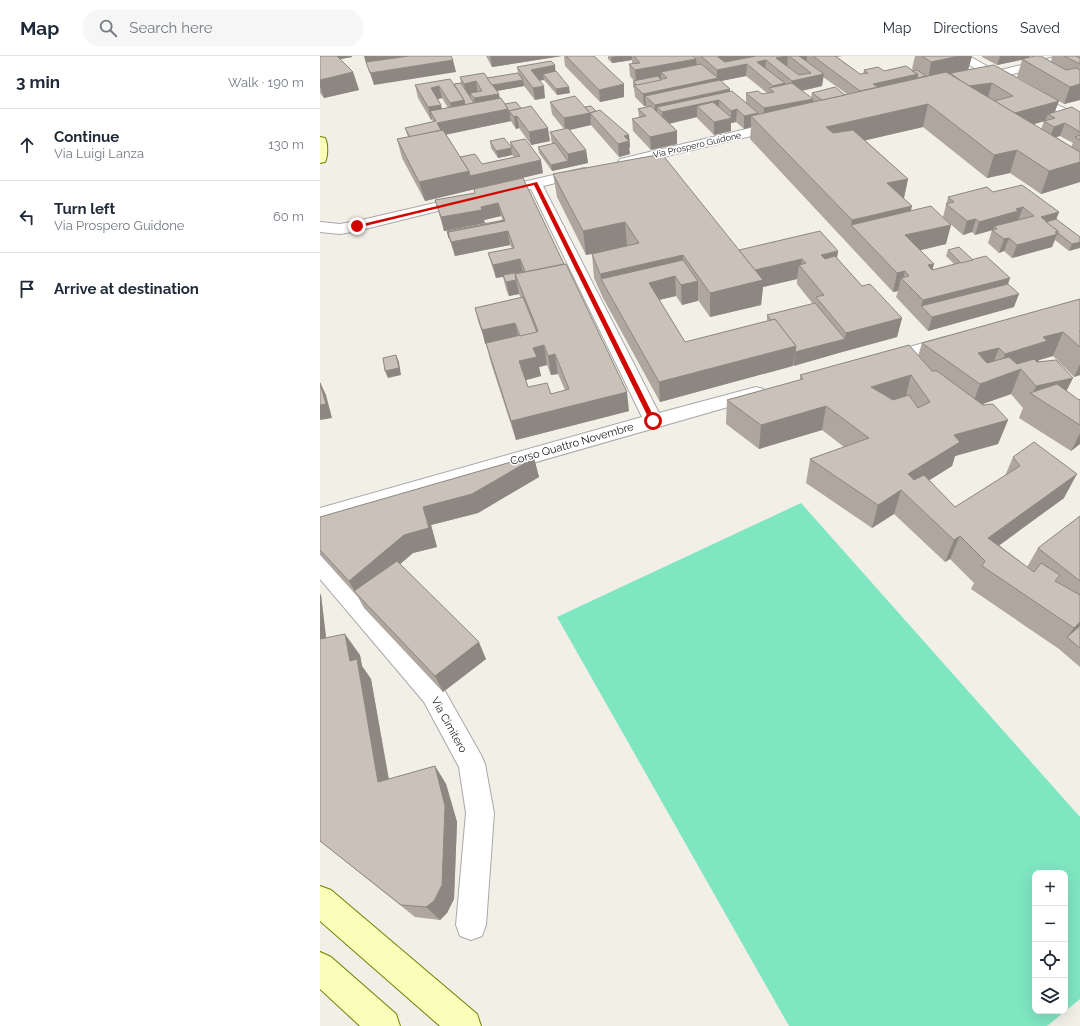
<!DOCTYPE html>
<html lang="en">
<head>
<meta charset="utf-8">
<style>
  :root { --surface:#fff; --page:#f6f6f7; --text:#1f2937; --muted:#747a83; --line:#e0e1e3 }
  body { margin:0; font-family:Raleway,sans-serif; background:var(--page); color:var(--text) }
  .controls { position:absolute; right:12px; bottom:12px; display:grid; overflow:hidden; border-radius:8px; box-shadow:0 4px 16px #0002 }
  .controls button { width:36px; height:36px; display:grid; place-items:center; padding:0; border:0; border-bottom:1px solid var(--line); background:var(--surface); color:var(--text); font:20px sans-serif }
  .stop { position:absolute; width:12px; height:12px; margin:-9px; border:3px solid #d20600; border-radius:50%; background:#fff }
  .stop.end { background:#d20600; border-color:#fff; box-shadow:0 1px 4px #0008 }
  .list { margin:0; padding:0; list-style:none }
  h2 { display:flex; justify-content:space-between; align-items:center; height:52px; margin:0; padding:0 16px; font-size:17px }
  h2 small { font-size:13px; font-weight:400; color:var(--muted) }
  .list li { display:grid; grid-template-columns:26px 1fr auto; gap:12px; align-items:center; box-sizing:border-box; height:72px; padding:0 16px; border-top:1px solid var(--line) }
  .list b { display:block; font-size:15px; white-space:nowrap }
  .list p { margin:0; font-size:13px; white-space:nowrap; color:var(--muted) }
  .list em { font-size:13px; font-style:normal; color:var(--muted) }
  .icon { flex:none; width:22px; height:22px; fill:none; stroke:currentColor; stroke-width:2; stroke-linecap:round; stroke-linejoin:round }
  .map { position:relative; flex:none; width:760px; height:970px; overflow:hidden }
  header { display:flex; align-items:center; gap:24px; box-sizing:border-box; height:56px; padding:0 20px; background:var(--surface); border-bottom:1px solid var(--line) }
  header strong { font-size:19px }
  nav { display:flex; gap:22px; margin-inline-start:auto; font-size:14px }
  .search { width:280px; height:36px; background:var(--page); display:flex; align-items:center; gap:10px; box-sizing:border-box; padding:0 14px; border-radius:16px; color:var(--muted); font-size:15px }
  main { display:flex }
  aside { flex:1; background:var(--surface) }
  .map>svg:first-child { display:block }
  .pitch { fill:#7fe6c2; fill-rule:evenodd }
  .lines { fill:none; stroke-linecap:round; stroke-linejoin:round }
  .minor-casing { stroke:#a8a8a8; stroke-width:2 }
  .secondary-casing { stroke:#6e8000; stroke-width:2 }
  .minor { fill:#fff; fill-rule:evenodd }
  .secondary { fill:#f9ffb8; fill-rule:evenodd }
  .wall { fill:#aea69f; fill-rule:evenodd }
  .shaded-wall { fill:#8d8782 }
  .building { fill:#cac1b9; stroke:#8d8782; fill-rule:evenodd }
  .route { fill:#d20600 }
  .labels { text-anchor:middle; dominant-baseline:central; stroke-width:3; stroke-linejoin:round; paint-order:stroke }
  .far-street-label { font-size:9px; fill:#212121; stroke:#fff }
  .street-label { font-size:11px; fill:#212121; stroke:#fff }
</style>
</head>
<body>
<header>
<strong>Map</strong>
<div class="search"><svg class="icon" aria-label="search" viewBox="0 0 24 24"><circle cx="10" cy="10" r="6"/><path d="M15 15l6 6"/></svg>Search here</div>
<nav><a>Map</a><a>Directions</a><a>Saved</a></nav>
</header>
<main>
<aside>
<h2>3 min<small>Walk · 190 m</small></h2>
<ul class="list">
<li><svg class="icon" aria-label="ahead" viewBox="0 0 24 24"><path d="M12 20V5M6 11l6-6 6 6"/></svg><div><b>Continue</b><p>Via Luigi Lanza</p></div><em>130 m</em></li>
<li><svg class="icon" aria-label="left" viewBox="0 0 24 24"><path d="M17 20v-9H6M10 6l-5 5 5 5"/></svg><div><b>Turn left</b><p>Via Prospero Guidone</p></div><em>60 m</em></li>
<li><svg class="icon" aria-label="arrive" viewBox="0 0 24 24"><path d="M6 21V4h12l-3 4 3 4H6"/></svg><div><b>Arrive at destination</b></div></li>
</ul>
</aside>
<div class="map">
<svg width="760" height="970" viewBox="0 0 760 970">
  <rect width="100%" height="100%" fill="#f2efe7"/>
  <path class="pitch" d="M481,447L760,761V943L727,970H469L237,561ZM715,817H745V955H715Z"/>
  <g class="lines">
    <g class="minor-casing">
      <g id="minor">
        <polygon points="635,0 649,0 676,15 739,0 759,0 757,2 685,20 686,22 684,25 680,26 673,23 657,27 651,23 653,20 664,18"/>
        <polygon points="710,35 760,60 760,69 706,42 704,39"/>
        <polygon points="460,65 465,66 466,69 465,72 305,110 300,109 298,106 300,103"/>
        <polygon points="264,112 269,113 271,116 269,119 223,130 339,357 436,331 443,333 445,337 443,341 0,468 0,452 322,361 211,133 177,140 172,139 170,136 172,133"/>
        <polygon points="145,140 150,141 152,144 150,147 37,175 20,178 0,176 0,166 20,168 37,165"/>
        <polygon points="629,280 635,282 638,286 635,290 566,309 560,307 557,303 560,299"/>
        <polygon points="0,499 8,502 122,630 161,699 165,708 174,757 166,869 162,880 151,884 140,880 136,869 146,757 139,711 104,646 0,523"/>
      </g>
    </g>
    <g class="secondary-casing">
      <g id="secondary">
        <path d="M0,81L5,82C8,87 8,101 5,106L0,107Z"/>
        <polygon points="0,830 11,834 157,958 161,970 120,970 0,865"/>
        <polygon points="0,896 11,901 76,958 80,970 40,970 0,933"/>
      </g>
    </g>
    <use href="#minor" class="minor"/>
    <use href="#secondary" class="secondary"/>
  </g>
  <g class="wall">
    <polygon points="0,0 32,0 32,1 20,3 33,16 39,34 4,42 0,37"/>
    <polygon points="166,0 242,0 172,11"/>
    <polygon points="244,0 274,0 304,41 280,46 245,10"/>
    <path d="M288,0H523L517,1L540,18H543L544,14L564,15L594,14L592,13L595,0H594H652L648,14L735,56H760V126L721,138L690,117L667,122L603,71L545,84L588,123L584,142L591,155L623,161L628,141L673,136L739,156L736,163L760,181L749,195L735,184L732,191L692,202L684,195L679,197L668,187L672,174L655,179L652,176L643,179L627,165L626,188L600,194L613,214L634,208L626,200L628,194L653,204L690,222L688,228L694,251L608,275L576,241L578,235L573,236L430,83L431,71L424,73L416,66L411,67V75L394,79L377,62V61L349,68L357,75V88L331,94L313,75L312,63L319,61L318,53L326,51V50H324L315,41L314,32L313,31V25H314L310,20L309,8H312V4L292,7L288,3ZM426,20L447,37L442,38L426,37V47L410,35V33L401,25ZM503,21L527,38L525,39L492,37L491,42L482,35L502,30ZM724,65L721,73L714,68ZM740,80L753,87L751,91L736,81Z"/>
    <polygon points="662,0 710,0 709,1 731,6 732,0 760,0 760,44 744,48 697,21 702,4 677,9 662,1"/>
    <path d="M197,11L236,15L250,37L237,39L224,24H219L225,42L215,44L204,30L177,35L180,43L185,48L201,52L230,85L211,89L199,72L196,73L192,67L191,65L126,78L140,101L162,108L194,101L192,99L178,102L171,92L170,85L191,91L190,86L223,117L105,145L82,102L77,83L88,81L85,72L113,66L112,63L111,64L98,42L95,29L134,28L141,27L140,21L167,22L198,17ZM122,42L128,52L122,53L118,43Z"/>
    <polygon points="230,46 265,51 276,55 309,79 310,91 309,92 310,98 299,101 271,69 249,74 266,94 268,107 232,115 219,97 218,91 232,88 230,76 244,73 232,58"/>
    <path d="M233,118L419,194L518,195L517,202L542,230L582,262L577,281L340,346L283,242L274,222L272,198L266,199L237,141ZM477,223V228L493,248L447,259V265L365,286L339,244L356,240L362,249L378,244L390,261L441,249L443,231Z"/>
    <path d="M203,122L309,355L196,384L171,307L166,288L158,265L155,252L201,242L199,238L189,240L186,233L183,221L176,222L172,210L168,197L192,192L190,189L135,200L129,182L183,165L181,160L164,164L165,167L124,175L115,144L155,137L154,133ZM227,309L231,319L238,318L245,334L231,338L208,331L206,324L221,320L219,311Z"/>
    <polygon points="760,243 760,319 754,321 733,300 719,304 718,306 747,335 759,344 760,343 760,388 751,395 699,362 703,352 691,338 663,348 688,364 678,388 635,400 632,410 609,424 635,451 685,420 693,401 744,442 679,489 707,511 718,492 760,460 760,611 739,593 651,533 654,527 630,503 625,506 574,458 552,472 486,427 490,403 524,391 502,374 439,393 406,368 407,344 480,324 480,319 598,300 602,287"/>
    <polygon points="214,402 219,421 158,457 111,469 117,491 93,497 80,508 166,603 123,636 44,552 38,541 0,499 0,461"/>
    <polygon points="0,538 1,539 6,582 40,599 42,610 51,623 69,723 115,710 126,728 137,766 134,843 127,857 120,864 95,861 0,785"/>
  </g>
  <g class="shaded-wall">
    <polygon points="15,0 32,0 32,1 16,4"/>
    <polygon points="44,0 91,0 46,7"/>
    <polygon points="170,0 242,0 172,11"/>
    <polygon points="297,0 306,0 306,5 292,7 291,1"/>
    <polygon points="306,0 312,0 312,4 306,5"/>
    <polygon points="401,0 449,0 398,12 398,1"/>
    <polygon points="466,0 468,0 467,11 456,2"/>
    <polygon points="476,0 487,0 486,8"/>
    <polygon points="639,0 652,0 648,14 608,23 611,6"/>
    <polygon points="680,0 710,0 709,2 677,9"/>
    <polygon points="376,3 377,15 341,16 341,22 316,26 315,14"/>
    <polygon points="133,4 136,16 54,29 50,17"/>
    <polygon points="446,4 445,16 437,6"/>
    <polygon points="427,8 426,20 325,40 326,50 324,50 323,38 397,22 397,14"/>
    <polygon points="235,9 236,21 223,18 224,24 213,26 211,14"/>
    <polygon points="33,16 39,34 4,42 0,30 0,24"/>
    <polygon points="504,18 502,30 471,37 472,25"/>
    <polygon points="598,18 595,30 538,47 540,35 553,28"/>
    <polygon points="203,24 204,30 171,36 170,30"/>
    <polygon points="156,25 158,38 150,37 151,39 147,40 144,28"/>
    <polygon points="465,27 464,40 453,35 453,30"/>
    <polygon points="672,27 667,45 643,30"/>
    <polygon points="304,28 304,41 280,46 279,34"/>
    <polygon points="760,28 760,44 744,48 750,31"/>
    <polygon points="119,30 122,42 114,44 111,32"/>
    <polygon points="224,30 225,42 215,44 213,32"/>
    <polygon points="249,31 250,37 237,39 236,33"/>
    <polygon points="410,33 410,45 399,44 399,56 377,50 377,61 343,69 342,56 337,51 337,61 335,61 335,49"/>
    <polygon points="179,38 181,50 133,59 130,47 144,44 155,48 154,42"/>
    <polygon points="493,43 492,56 444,65 444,52"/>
    <polygon points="739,45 733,61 728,58 725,65 683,77 688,59"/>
    <polygon points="608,48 603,71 504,94 506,71"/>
    <polygon points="121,49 124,61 110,55 112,63 111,64 108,51"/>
    <polygon points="188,53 191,65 120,80 117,67"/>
    <polygon points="417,53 416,66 411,67 411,75 394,79 394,66 411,63 411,55"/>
    <polygon points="270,57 271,69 245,75 244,62"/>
    <polygon points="438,57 437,66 431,60 431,71 424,73 424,60"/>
    <polygon points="197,60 199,72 196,73 194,61"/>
    <polygon points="745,67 740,80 729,83 734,71"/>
    <polygon points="228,72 230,85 211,89 209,76"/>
    <polygon points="357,75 357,88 331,94 330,81"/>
    <polygon points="309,79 310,91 309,92 310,98 299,101 298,88 304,80"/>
    <polygon points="191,92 192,99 178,102 176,95"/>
    <polygon points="266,94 268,107 232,115 231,109 248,105 248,98"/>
    <polygon points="697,94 690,117 667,122 674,99"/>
    <polygon points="221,104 223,117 105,145 99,126 149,115"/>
    <polygon points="760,106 760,126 721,138 729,115"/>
    <polygon points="588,123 583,146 567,127"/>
    <polygon points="178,147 181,160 164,164 165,167 124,175 121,161 161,151"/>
    <polygon points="592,150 587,174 531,169 532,164"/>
    <polygon points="703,151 698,165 675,170 673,174 655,179 659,166"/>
    <polygon points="739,156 734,169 729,171 721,161"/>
    <polygon points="656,163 652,176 643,179 647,165"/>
    <polygon points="305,166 307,190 266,199 263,175"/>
    <polygon points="631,169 626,188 581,199 585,179"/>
    <polygon points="187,171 190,189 135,200 130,182"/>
    <polygon points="738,175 732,191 692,202 697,189"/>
    <polygon points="689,182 684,195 679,197 684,183"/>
    <polygon points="760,186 760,192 749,195 752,188"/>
    <polygon points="518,195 515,214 501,199"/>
    <polygon points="363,199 364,223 355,220 356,240 330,246 281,223 280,218"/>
    <polygon points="200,203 203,217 176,222 173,209"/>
    <polygon points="482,203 481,212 479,209 477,223 443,231 441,249 390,261 390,237 431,215"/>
    <polygon points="614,208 609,227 608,209"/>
    <polygon points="585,215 583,224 581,222 578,235 573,236 577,217"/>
    <polygon points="690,222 683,241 601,250 603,244"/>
    <polygon points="196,224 199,238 189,240 186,226"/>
    <polygon points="378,225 378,245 362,249 361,229"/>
    <polygon points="699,238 694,251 608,275 612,261"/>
    <polygon points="582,262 577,281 522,296 526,277"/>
    <polygon points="195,267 198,280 165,288 162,274"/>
    <polygon points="743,276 733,300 719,304 717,309 701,313 691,338 651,352 660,328 676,322 685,298 723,281"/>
    <polygon points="525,283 522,296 474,310 475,296"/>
    <polygon points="202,285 224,289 227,309 219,311 221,320 203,325 199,305"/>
    <polygon points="476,290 473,310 340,346 339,326"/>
    <polygon points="679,292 670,316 658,297"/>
    <polygon points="235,298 238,318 231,319 228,300"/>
    <polygon points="76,299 79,306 81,319 68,322 65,315"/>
    <polygon points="760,308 760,319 754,321"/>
    <polygon points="591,319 585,343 545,356 551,331"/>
    <polygon points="753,322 741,346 712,339 716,330"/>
    <polygon points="0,326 6,339 12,362 0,364"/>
    <polygon points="307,336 309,355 196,384 191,365"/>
    <polygon points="506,350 502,374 439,393 441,369"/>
    <polygon points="688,364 678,388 635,400 632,410 586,439 588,418 634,379"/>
    <polygon points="760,377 760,388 751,395"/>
    <polygon points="214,402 219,421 158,457 111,469 117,491 93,497 41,542 35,536 29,525 103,451"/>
    <polygon points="757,418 744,442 662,502 668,482"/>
    <polygon points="581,434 574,458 552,472 558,449"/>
    <polygon points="640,480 630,503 625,506 634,484"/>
    <polygon points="0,538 1,539 9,606 0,594"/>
    <polygon points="760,566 760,574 747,581 754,572"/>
    <polygon points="25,578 40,599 42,610 51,623 72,743 58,726 30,605"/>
    <polygon points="159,586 166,603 123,636 115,620"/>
    <polygon points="115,710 126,728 137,766 134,843 127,857 120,864 106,851"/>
  </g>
  <g class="building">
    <polygon points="0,0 17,0 33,16 0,24"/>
    <polygon points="89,0 131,0 133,4 50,17 46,6"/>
    <polygon points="246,0 274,0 304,28 279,34"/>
    <polygon points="314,0 373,0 376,3 315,14 309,8 320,7"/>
    <polygon points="381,0 401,0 398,1 405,6 436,0 466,0 456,2 479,19 491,17 469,0 479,0 504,18 472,25 446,4 437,6 465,27 453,30 427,8 397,14"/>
    <polygon points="493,0 515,0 540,18 548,17 544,14 558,11 564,15 586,10 598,18 553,28 558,31 540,35"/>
    <polygon points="602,0 639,0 611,6"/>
    <polygon points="715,0 721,0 746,14 756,12 760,14 760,28 750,31 702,3"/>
    <polygon points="744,0 756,0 760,2 760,8"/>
    <polygon points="231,5 235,9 211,14 224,30 213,32 197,11"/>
    <polygon points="381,8 398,22 323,38 314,29 347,22 341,16"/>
    <polygon points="674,9 739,45 695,57 674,45 693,40 672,27 649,30 634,20 631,17"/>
    <polygon points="597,14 606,20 597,22 598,18 592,15"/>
    <polygon points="236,15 249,31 236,33 223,18"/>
    <polygon points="626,16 760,96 760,106 729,115 697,94 674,99 608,48 506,71 513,77 533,74 588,123 567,127 592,150 532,164 431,60"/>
    <polygon points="164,17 179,38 154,42 150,37 162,35 156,25 144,28 140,21"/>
    <polygon points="198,17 203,24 172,29 167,22"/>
    <polygon points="338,20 341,24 317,29 313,25"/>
    <polygon points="130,23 144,44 130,47 119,30 111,32 121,49 108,51 95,29"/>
    <polygon points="400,24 410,33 335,49 325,40"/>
    <polygon points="141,27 154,47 145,49 144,44 134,28"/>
    <polygon points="472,27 493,43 444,52 426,37 438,35 442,38 454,36 449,32"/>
    <polygon points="515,31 525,39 502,44 492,37"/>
    <polygon points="412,35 438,57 424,60 417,53 411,55 399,44 342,56 337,51"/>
    <polygon points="255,40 270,57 244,62 230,46"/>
    <polygon points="181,42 188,53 117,67 121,74 90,81 85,72 116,65 110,55"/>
    <polygon points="196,46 201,52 189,55 190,59 189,59 188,53 185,48"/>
    <polygon points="393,46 412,62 394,66 377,50"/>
    <polygon points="211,50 228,72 209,76 197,60 194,61 189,55"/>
    <polygon points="271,50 276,55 270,57 270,63 270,57 265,51"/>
    <polygon points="331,50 357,75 330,81 312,63 326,60 318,53"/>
    <polygon points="752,51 760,56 760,76 745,67 734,71 724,65 735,62 728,58"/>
    <polygon points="280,54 309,79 304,80 309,85 298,88 270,57"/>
    <polygon points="248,72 266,94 248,98 230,76"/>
    <polygon points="123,74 149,115 99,126 77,83"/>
    <polygon points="760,79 760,84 755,81"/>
    <polygon points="184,82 192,92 176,95 170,85"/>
    <polygon points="205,83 221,104 150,120 149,115 140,101 155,98 162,108 200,100 190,86"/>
    <polygon points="235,87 248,105 231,109 218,91"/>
    <polygon points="342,98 443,224 390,237 363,199 280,218 272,198 319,187 305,166 263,175 233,118"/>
    <polygon points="203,122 244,208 195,218 196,224 186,226 183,219 205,215 200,203 173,209 168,197 194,192 188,175 131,186 128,176 185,165 178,147 161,151 162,154 121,161 115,144 155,137 154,133"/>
    <polygon points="702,129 739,156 721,161 738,175 735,176 738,178 697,189 689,182 684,183 672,174 677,173 675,170 714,160 703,151 696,153 698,155 659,166 656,163 647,165 626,148 634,146 628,141 667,131 673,136"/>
    <polygon points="611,150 631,169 585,179 614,208 608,209 612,214 666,200 690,222 603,244 581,222 589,220 585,215 577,217 531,169"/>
    <polygon points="736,163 760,181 760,186 752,188 738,177 738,175 726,166"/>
    <polygon points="184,164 184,165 128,176 129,182 127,175"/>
    <polygon points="500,175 518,195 501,199 505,203 515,200 542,230 550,228 582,262 526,277 496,241 504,239 479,209 486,207 482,203 435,214 419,194"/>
    <polygon points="639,191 653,204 641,207 628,194"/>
    <polygon points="363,204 378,225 361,229 355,220 329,227 365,286 455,263 476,290 339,326 281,223"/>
    <path d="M246,208L307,336L191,365L166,287L218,275L195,218ZM224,289L228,300L235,298L249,333L231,338L227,327L208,331L199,305L217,301L213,292Z"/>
    <polygon points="688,228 699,238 612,261 601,250"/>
    <polygon points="203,241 217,276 200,280 195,267 162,274 155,252"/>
    <polygon points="760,243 760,275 759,275 760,276 760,291 743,276 723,281 727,285 685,298 679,292 658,297 667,307 689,301 697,308 714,303 717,306 736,304 753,322 716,330 701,313 660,328 602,287"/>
    <polygon points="495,247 525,283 475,296 476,290 455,263 451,264 447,259"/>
    <path d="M589,289L612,315H617L663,349L673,348L688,364L634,379L640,386L588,418L594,424L604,419L635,451L700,410L693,401L714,386L757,418L668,482L714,516L721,507L740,519L735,525L760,539V566L754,572L662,510L665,505L640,480L634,484L581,434L558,449L490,403L549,382L506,350L441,369L407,344L483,323L480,319ZM591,319L610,346L598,352L589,339L573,344L551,331Z"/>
    <polygon points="76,299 79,312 65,315 63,302"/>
    <polygon points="0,327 6,348 0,349"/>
    <polygon points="737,328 759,344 760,343 760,369 710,337"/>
    <polygon points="212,400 214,402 152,438 103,451 109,472 84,479 29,525 0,494 0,461"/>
    <polygon points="760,460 760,525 718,492"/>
    <polygon points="77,505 159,586 115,620 34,535"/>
    <polygon points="760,570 760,592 747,581"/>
    <polygon points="25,578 30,605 37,603 58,726 115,710 125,750 122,829 114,845 106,851 81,849 0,785 0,583"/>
  </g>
  <polygon class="route" points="217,126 336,365 335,366 330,365 214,129 37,172 34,170"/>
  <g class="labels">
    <g class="far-street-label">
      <text transform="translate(377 89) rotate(-13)">Via Prospero Guidone</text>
    </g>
    <g class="street-label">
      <text transform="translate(252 388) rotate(-16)">Corso Quattro Novembre</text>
      <text transform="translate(129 669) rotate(61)">Via Cimitero</text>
    </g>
  </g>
</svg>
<div class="controls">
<button>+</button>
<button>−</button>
<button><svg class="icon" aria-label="locate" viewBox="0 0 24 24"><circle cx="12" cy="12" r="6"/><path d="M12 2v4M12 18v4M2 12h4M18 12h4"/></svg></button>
<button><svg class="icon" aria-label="layers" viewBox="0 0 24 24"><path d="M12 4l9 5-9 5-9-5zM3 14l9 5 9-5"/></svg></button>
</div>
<div class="stop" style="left:333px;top:365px"></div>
<div class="stop end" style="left:37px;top:170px"></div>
</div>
</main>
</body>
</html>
